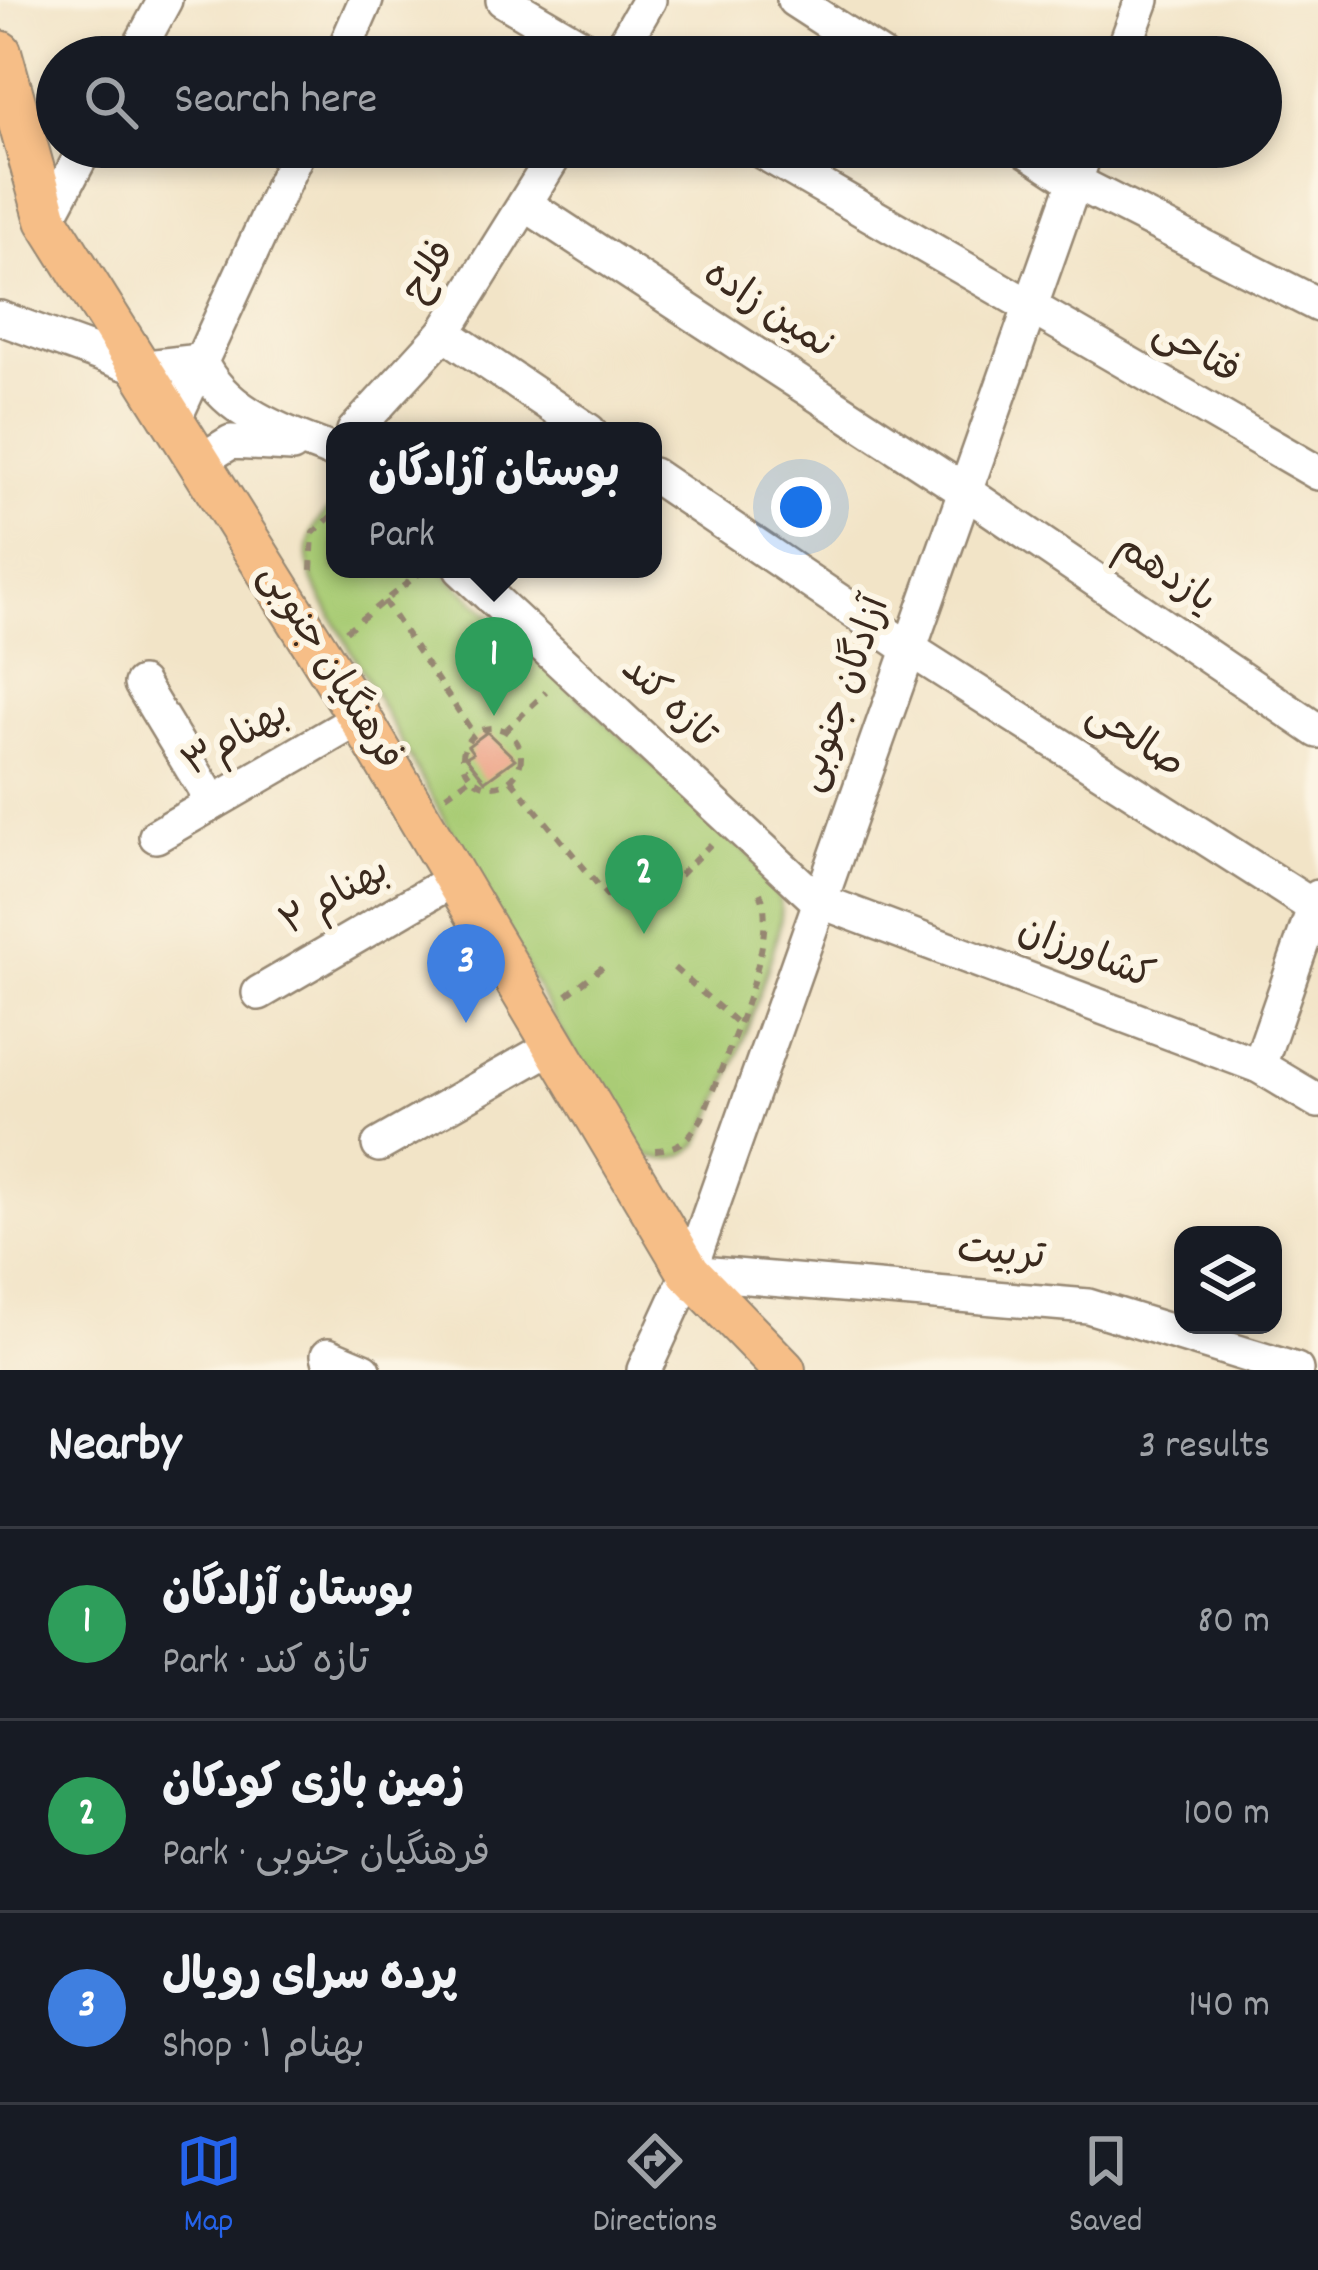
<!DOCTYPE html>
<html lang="en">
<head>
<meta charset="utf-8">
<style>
  :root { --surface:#171b24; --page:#20242c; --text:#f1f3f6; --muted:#9ea1a6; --line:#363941; --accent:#2563eb }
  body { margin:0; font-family:Dekko,"Playpen Sans Arabic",sans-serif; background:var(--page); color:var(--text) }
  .controls { position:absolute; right:36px; bottom:36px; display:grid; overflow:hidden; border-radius:24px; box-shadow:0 6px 18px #0003 }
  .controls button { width:108px; height:108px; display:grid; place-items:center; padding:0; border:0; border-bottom:3px solid var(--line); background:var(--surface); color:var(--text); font:60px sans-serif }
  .you { position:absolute; left:801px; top:507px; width:42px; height:42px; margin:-30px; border:9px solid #fff; border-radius:50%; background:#1a73e8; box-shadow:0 0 0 18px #1a73e833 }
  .badge { display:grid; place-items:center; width:78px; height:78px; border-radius:50%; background:var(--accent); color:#fff; font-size:39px; font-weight:700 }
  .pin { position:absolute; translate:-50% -99px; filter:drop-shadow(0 3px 6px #0008) }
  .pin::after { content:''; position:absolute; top:63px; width:42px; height:36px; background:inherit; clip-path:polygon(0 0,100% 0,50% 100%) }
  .popup { position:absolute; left:326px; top:422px; width:336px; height:156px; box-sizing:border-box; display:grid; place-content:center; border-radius:24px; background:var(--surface); filter:drop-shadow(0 3px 9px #0005); font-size:39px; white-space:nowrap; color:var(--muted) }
  .popup b { font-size:45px; color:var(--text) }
  .popup::after { content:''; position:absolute; left:50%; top:100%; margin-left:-24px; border:24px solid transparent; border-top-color:var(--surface) }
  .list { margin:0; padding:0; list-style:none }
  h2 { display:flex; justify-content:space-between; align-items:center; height:156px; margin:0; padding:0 48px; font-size:51px }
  h2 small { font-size:39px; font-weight:400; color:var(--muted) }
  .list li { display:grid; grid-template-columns:78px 1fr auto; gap:36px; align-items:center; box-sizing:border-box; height:192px; padding:0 48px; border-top:3px solid var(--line) }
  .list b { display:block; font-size:45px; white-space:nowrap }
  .list p { margin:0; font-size:39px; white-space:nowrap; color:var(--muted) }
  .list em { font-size:39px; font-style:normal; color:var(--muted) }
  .icon { flex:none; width:66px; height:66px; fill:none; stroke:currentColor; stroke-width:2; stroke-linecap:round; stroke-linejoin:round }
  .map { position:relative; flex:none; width:1318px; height:1370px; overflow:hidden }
  .search { position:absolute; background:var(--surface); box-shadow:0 6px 18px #0003; left:36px; right:36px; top:36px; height:132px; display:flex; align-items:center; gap:30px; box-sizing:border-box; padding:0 42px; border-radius:66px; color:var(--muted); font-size:45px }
  .sheet { height:732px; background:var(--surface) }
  nav { display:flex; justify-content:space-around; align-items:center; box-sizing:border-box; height:168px; border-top:3px solid var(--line); background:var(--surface); font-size:33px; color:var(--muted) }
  nav a { display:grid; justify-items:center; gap:6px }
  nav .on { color:var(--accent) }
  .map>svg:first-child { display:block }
  .green { fill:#a9cc75; stroke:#727b4a; stroke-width:3 }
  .building { fill:#eda488 }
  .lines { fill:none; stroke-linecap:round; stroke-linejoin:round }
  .minor-casing { stroke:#968772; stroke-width:38 }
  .major-casing { stroke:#968772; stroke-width:46 }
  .path { stroke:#968772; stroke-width:6; stroke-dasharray:9 9; stroke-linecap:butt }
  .minor { stroke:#fff; stroke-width:33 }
  .major { stroke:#f6be87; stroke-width:42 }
  .labels { text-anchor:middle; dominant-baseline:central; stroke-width:12; stroke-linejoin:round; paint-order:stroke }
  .street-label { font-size:39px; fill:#3b2a1e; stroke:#fcf5e5 }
</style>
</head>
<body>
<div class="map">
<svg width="1318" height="1370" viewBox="0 0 1318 1370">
  <rect width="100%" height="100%" fill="#fcf5e5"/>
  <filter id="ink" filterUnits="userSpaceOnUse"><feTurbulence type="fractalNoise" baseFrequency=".00833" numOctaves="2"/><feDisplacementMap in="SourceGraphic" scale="24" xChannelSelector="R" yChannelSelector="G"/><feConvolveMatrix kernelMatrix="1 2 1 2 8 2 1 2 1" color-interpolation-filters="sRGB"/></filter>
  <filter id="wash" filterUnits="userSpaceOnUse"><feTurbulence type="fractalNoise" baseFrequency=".004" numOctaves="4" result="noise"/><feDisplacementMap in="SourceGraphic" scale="48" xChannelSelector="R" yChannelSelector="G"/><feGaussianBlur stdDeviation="2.7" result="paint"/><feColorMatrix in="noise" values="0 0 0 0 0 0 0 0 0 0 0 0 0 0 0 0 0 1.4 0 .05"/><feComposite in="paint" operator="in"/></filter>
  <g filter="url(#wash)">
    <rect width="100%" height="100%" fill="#f2e4c7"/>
    <path class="green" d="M335,505V569H440L766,870C773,884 781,897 781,913C782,939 714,1129 696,1146C670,1170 635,1158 617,1132L314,584C302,552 307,526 335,505Z"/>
    <g id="blocks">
      <polygon class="building" points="487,732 515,759 485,781 466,757 473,753 468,746"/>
    </g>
  </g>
  <g filter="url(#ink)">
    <use href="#blocks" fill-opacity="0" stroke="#968772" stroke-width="3"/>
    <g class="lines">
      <g class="minor-casing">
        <g id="minor">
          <polyline points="503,0 600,57"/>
          <polyline points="794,0 882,57"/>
          <polyline points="134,57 165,0"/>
          <polyline points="341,57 366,0"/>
          <polyline points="616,57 649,0"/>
          <polyline points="1121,57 1142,0"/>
          <polyline points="754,147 1318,473"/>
          <polyline points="1022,147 1074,181 1318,305"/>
          <polyline points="525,204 963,490 1318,731"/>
          <polyline points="47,220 86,147"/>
          <path d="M0,318L138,368L200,361C226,415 283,431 335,452"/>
          <polyline points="444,333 589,431"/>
          <polyline points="174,420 300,147"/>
          <polyline points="354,431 444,333 560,147"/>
          <polyline points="200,461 231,442 292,445"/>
          <polyline points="653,475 908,648 1314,907"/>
          <polyline points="461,569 817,900 1259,1066 1318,1101"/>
          <polyline points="141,684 213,803"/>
          <polyline points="156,836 360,718"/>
          <polyline points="259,993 456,878"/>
          <polyline points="1259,1066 1318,897"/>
          <polyline points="379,1145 555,1045"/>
          <polyline points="689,1272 1088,1306 1296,1370"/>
          <polyline points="332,1370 328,1355 364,1370"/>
          <polyline points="644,1370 689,1272 1087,147"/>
        </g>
      </g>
      <g class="major-casing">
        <polyline id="major" points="0,52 47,220 360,718 689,1272 784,1370"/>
      </g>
      <g class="path">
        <polyline points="311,570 313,533 335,513"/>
        <polyline points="384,601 474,734"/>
        <polyline points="346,631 425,569"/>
        <circle cx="492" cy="757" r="29"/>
        <polyline points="505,731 546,692"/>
        <polyline points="511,780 609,898"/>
        <polyline points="446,795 470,778"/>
        <polyline points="667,888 711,844"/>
        <polyline points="674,968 736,1022"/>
        <polyline points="567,995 609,962"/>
        <path d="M655,1150C680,1149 689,1138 702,1118C720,1068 782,939 760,893"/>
      </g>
      <use href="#minor" class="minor"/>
      <use href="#major" class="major"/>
    </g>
  </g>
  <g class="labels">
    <g class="street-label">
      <text transform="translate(431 273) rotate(-57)">فلاح</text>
      <text transform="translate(767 312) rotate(33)">نمین زاده</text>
      <text transform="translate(1195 354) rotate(30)">فتاحی</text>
      <text transform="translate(1164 576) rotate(34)">یازدهم</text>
      <text transform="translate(328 668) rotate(58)">فرهنگیان جنوبی</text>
      <text transform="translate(846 695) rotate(-70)">آزادگان جنوبی</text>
      <text transform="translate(667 704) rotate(43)">تازه کند</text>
      <text transform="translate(237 741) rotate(-30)">بهنام۳</text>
      <text transform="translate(1134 742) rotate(33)">صالحی</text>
      <text transform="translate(336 899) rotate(-30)">بهنام ۲</text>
      <text transform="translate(1085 956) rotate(21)">کشاورزان</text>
      <text transform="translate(1001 1256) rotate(5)">تربیت</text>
    </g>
  </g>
</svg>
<div class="controls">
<button><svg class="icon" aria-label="layers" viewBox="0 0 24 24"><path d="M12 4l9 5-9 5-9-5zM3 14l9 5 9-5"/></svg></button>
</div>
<div class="you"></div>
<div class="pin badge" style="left:494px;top:716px;background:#2e9e5b">1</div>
<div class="popup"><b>بوستان آزادگان</b>Park</div>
<div class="pin badge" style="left:644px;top:934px;background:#2e9e5b">2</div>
<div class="pin badge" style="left:466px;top:1023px;background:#3f7fe0">3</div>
<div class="search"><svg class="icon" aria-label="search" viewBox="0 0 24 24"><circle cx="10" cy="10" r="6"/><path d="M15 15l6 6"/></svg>Search here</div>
</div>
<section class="sheet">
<h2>Nearby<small>3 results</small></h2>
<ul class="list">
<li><span class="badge" style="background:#2e9e5b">1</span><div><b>بوستان آزادگان</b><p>Park · تازه کند</p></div><em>80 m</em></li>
<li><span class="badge" style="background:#2e9e5b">2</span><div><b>زمین بازی کودکان</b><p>Park · فرهنگیان جنوبی</p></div><em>100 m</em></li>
<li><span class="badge" style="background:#3f7fe0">3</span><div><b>پرده سرای رویال</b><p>Shop · بهنام ۱</p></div><em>140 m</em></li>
</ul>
</section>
<nav>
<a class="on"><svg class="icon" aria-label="map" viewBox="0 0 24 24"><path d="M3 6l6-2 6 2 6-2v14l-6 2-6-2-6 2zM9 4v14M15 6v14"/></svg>Map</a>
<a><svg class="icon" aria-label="directions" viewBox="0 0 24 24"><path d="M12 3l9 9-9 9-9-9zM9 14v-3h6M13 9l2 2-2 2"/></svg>Directions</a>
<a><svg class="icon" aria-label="saved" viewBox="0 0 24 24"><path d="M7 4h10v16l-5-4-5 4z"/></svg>Saved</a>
</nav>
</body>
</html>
